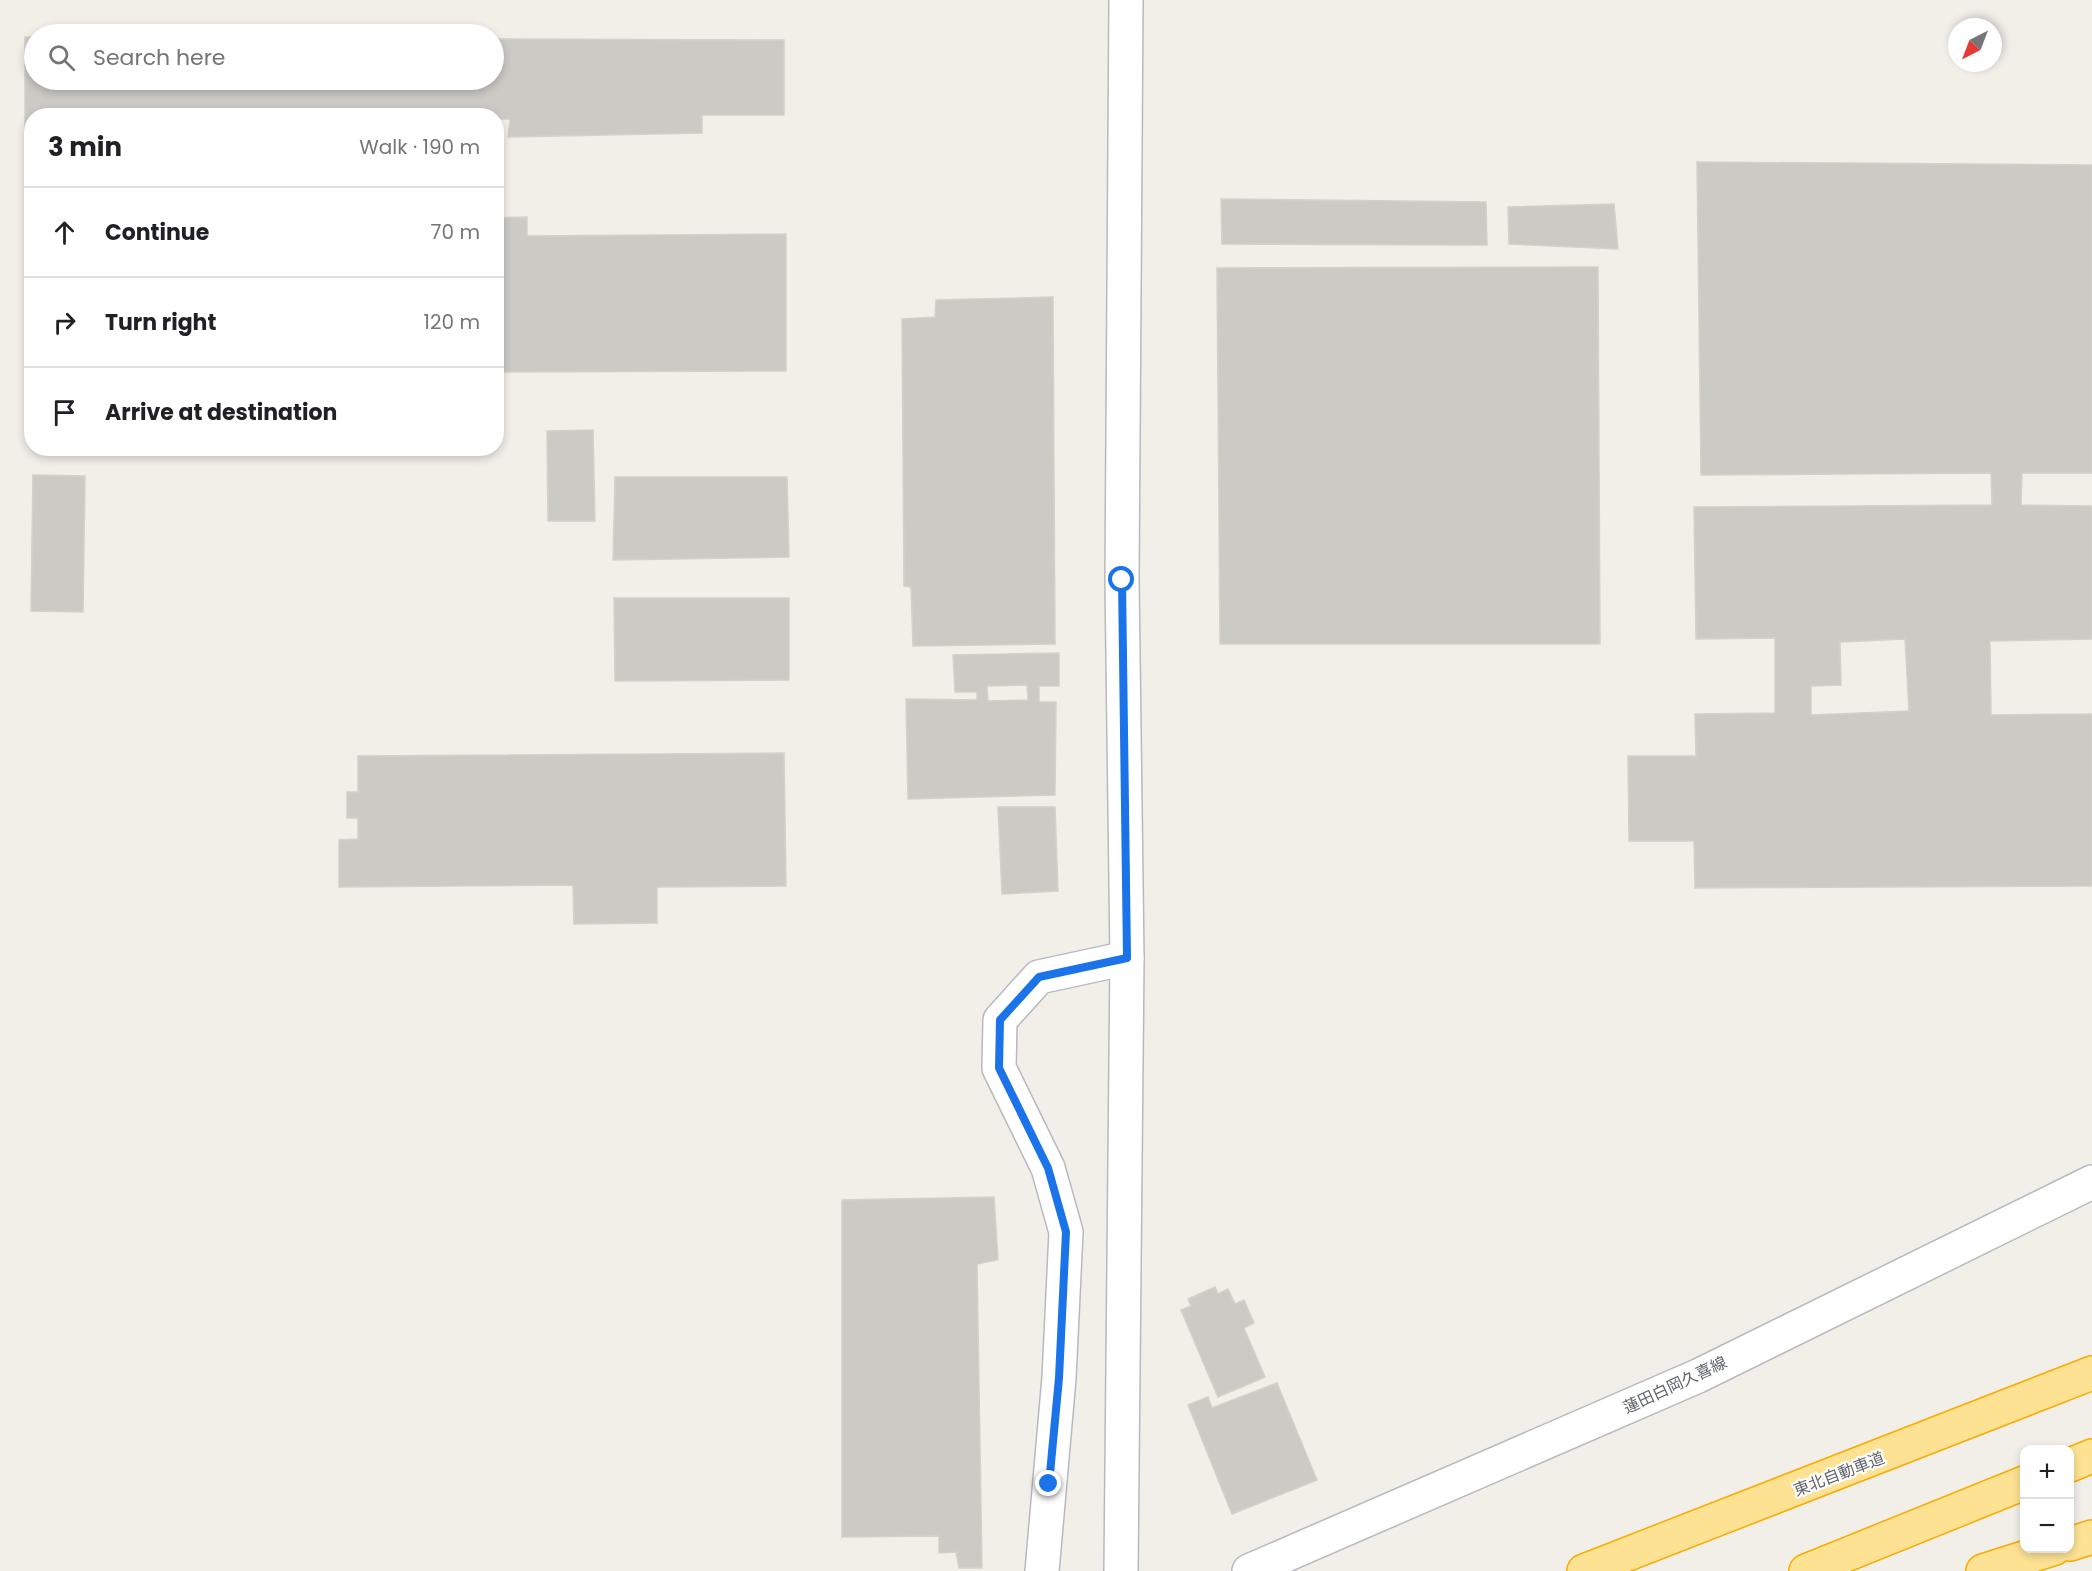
<!DOCTYPE html>
<html lang="en">
<head>
<meta charset="utf-8">
<style>
  :root { --surface:#fff; --page:#f2f2f2; --text:#202124; --muted:#757577; --line:#e0e0e0 }
  body { margin:0; font-family:Poppins,"Noto Sans JP",sans-serif; background:var(--page); color:var(--text) }
  .controls { position:absolute; right:18px; bottom:18px; display:grid; overflow:hidden; border-radius:12px; box-shadow:0 3px 9px #0003 }
  .controls button { width:54px; height:54px; display:grid; place-items:center; padding:0; border:0; border-bottom:2px solid var(--line); background:var(--surface); color:var(--text); font:30px sans-serif }
  .compass { position:absolute; left:1948px; top:18px; width:54px; height:54px; border-radius:50%; background:var(--surface); box-shadow:0 3px 9px #0003; rotate:222deg }
  .stop { position:absolute; width:18px; height:18px; margin:-14px; border:4px solid #1a73e8; border-radius:50%; background:#fff }
  .stop.end { background:#1a73e8; border-color:#fff; box-shadow:0 2px 6px #0008 }
  .list { margin:0; padding:0; list-style:none }
  h2 { display:flex; justify-content:space-between; align-items:center; height:78px; margin:0; padding:0 24px; font-size:26px }
  h2 small { font-size:20px; font-weight:400; color:var(--muted) }
  .list li { display:grid; grid-template-columns:39px 1fr auto; gap:18px; align-items:center; box-sizing:border-box; height:90px; padding:0 24px; border-top:2px solid var(--line) }
  .list b { display:block; font-size:22px; white-space:nowrap }
  .list em { font-size:20px; font-style:normal; color:var(--muted) }
  .icon { flex:none; width:33px; height:33px; fill:none; stroke:currentColor; stroke-width:2; stroke-linecap:round; stroke-linejoin:round }
  .map { position:relative; flex:none; width:2092px; height:1571px; overflow:hidden }
  .search { position:absolute; background:var(--surface); box-shadow:0 3px 9px #0003; left:24px; top:24px; width:480px; height:66px; display:flex; align-items:center; gap:15px; box-sizing:border-box; padding:0 21px; border-radius:33px; color:var(--muted); font-size:22px }
  .panel { position:absolute; background:var(--surface); box-shadow:0 3px 9px #0003; left:24px; top:108px; width:480px; height:348px; border-radius:24px }
  .map>svg:first-child { display:block }
  .building { fill:#cccac5; stroke:#d6d1c6; stroke-width:1.5; fill-rule:evenodd }
  .lines { fill:none; stroke-linecap:round; stroke-linejoin:round }
  .secondary-casing { stroke:#b6babf; stroke-width:36 }
  .highway-casing { stroke:#f9ab00; stroke-width:36 }
  .secondary { stroke:#fff; stroke-width:33 }
  .highway { stroke:#fde293; stroke-width:33 }
  .route { stroke:#1a73e8; stroke-width:8 }
  .labels { text-anchor:middle; dominant-baseline:central; stroke-width:4.5; stroke-linejoin:round; paint-order:stroke }
  .street-label { font-size:16px; fill:#5f6368; stroke:#fff }
</style>
</head>
<body>
<div class="map">
<svg width="2092" height="1571" viewBox="0 0 2092 1571">
  <rect width="100%" height="100%" fill="#f1efe8"/>
  <g class="building">
    <polygon points="25,37 34,37 34,80 494,80 494,39 784,40 784,115 702,115 702,133 508,137 510,119 496,119 496,116 32,116 32,133 25,133"/>
    <path d="M1697,162L2092,165V473H2022L2021,505L2092,506V639L1990,641L1991,715L2092,714V886L1695,888L1694,841H1629L1628,756H1696L1695,714L1775,713V638L1696,639L1694,507L1992,505L1991,473L1701,475ZM1905,639L1909,711L1811,715V686L1841,685L1840,642Z"/>
    <polygon points="1221,199 1486,202 1487,245 1222,244"/>
    <polygon points="1614,204 1618,249 1509,244 1508,207"/>
    <polygon points="527,217 527,236 786,234 786,371 496,372 496,218"/>
    <polygon points="1598,267 1600,644 1220,644 1217,268"/>
    <polygon points="1053,297 1055,644 913,646 911,587 904,586 902,319 935,317 936,300"/>
    <polygon points="593,430 595,521 548,521 547,431"/>
    <polygon points="33,475 85,476 83,612 31,611"/>
    <polygon points="615,477 787,477 789,557 613,560"/>
    <polygon points="614,598 789,598 789,680 615,681"/>
    <path d="M1059,653V686H1039V702H1056L1055,795L908,799L906,699L977,700V692H955L953,655ZM1027,685L1028,700L988,701L987,686Z"/>
    <polygon points="784,753 786,886 657,887 657,923 574,924 573,885 339,887 339,840 358,839 358,818 347,818 347,792 358,792 358,756"/>
    <polygon points="998,807 1055,807 1058,891 1002,894"/>
    <polygon points="994,1197 998,1260 977,1264 982,1568 959,1568 956,1552 939,1553 939,1536 842,1537 842,1200"/>
    <polygon points="1215,1287 1218,1294 1228,1289 1235,1304 1244,1300 1254,1323 1244,1328 1265,1377 1218,1397 1181,1310 1191,1306 1188,1299"/>
    <polygon points="1277,1383 1317,1480 1232,1514 1188,1405 1208,1397 1212,1408"/>
  </g>
  <g class="lines">
    <g class="secondary-casing">
      <g id="secondary">
        <polyline points="1042,1571 1059,1378 1066,1232 1048,1168 999,1068 1000,1020 1039,977 1127,958"/>
        <polyline points="1121,1571 1127,958 1122,580 1126,0"/>
        <polyline points="1249,1571 1698,1376 2092,1182"/>
      </g>
    </g>
    <g class="highway-casing">
      <g id="highway">
        <polyline points="2070,1465 2092,1456"/>
        <polyline points="2070,1544 2092,1537"/>
        <polyline points="1584,1571 2092,1373"/>
        <polyline points="1806,1571 2024,1483"/>
        <polyline points="1983,1571 2055,1548"/>
      </g>
    </g>
    <use href="#secondary" class="secondary"/>
    <use href="#highway" class="highway"/>
  </g>
  <g class="lines">
    <polyline class="route" points="1049,1484 1059,1378 1066,1232 1048,1168 999,1068 1000,1020 1039,977 1127,958 1122,580"/>
  </g>
  <g class="labels">
    <g class="street-label">
      <text transform="translate(1675 1385) rotate(-25)">蓮田白岡久喜線</text>
      <text transform="translate(1839 1474) rotate(-21)">東北自動車道</text>
    </g>
  </g>
</svg>
<div class="controls">
<button>+</button>
<button>−</button>
</div>
<svg class="compass" viewBox="-18 -18 36 36"><path d="M0-13l5 13h-10z" fill="#e53935"/><path d="M0 13l5-13h-10z" fill="#757577"/></svg>
<div class="stop" style="left:1122px;top:580px"></div>
<div class="stop end" style="left:1049px;top:1484px"></div>
<div class="search"><svg class="icon" aria-label="search" viewBox="0 0 24 24"><circle cx="10" cy="10" r="6"/><path d="M15 15l6 6"/></svg>Search here</div>
<section class="panel">
<h2>3 min<small>Walk · 190 m</small></h2>
<ul class="list">
<li><svg class="icon" aria-label="ahead" viewBox="0 0 24 24"><path d="M12 20V5M6 11l6-6 6 6"/></svg><div><b>Continue</b></div><em>70 m</em></li>
<li><svg class="icon" aria-label="right" viewBox="0 0 24 24"><path d="M7 20v-9h11M14 6l5 5-5 5"/></svg><div><b>Turn right</b></div><em>120 m</em></li>
<li><svg class="icon" aria-label="arrive" viewBox="0 0 24 24"><path d="M6 21V4h12l-3 4 3 4H6"/></svg><div><b>Arrive at destination</b></div></li>
</ul>
</section>
</div>
</body>
</html>
